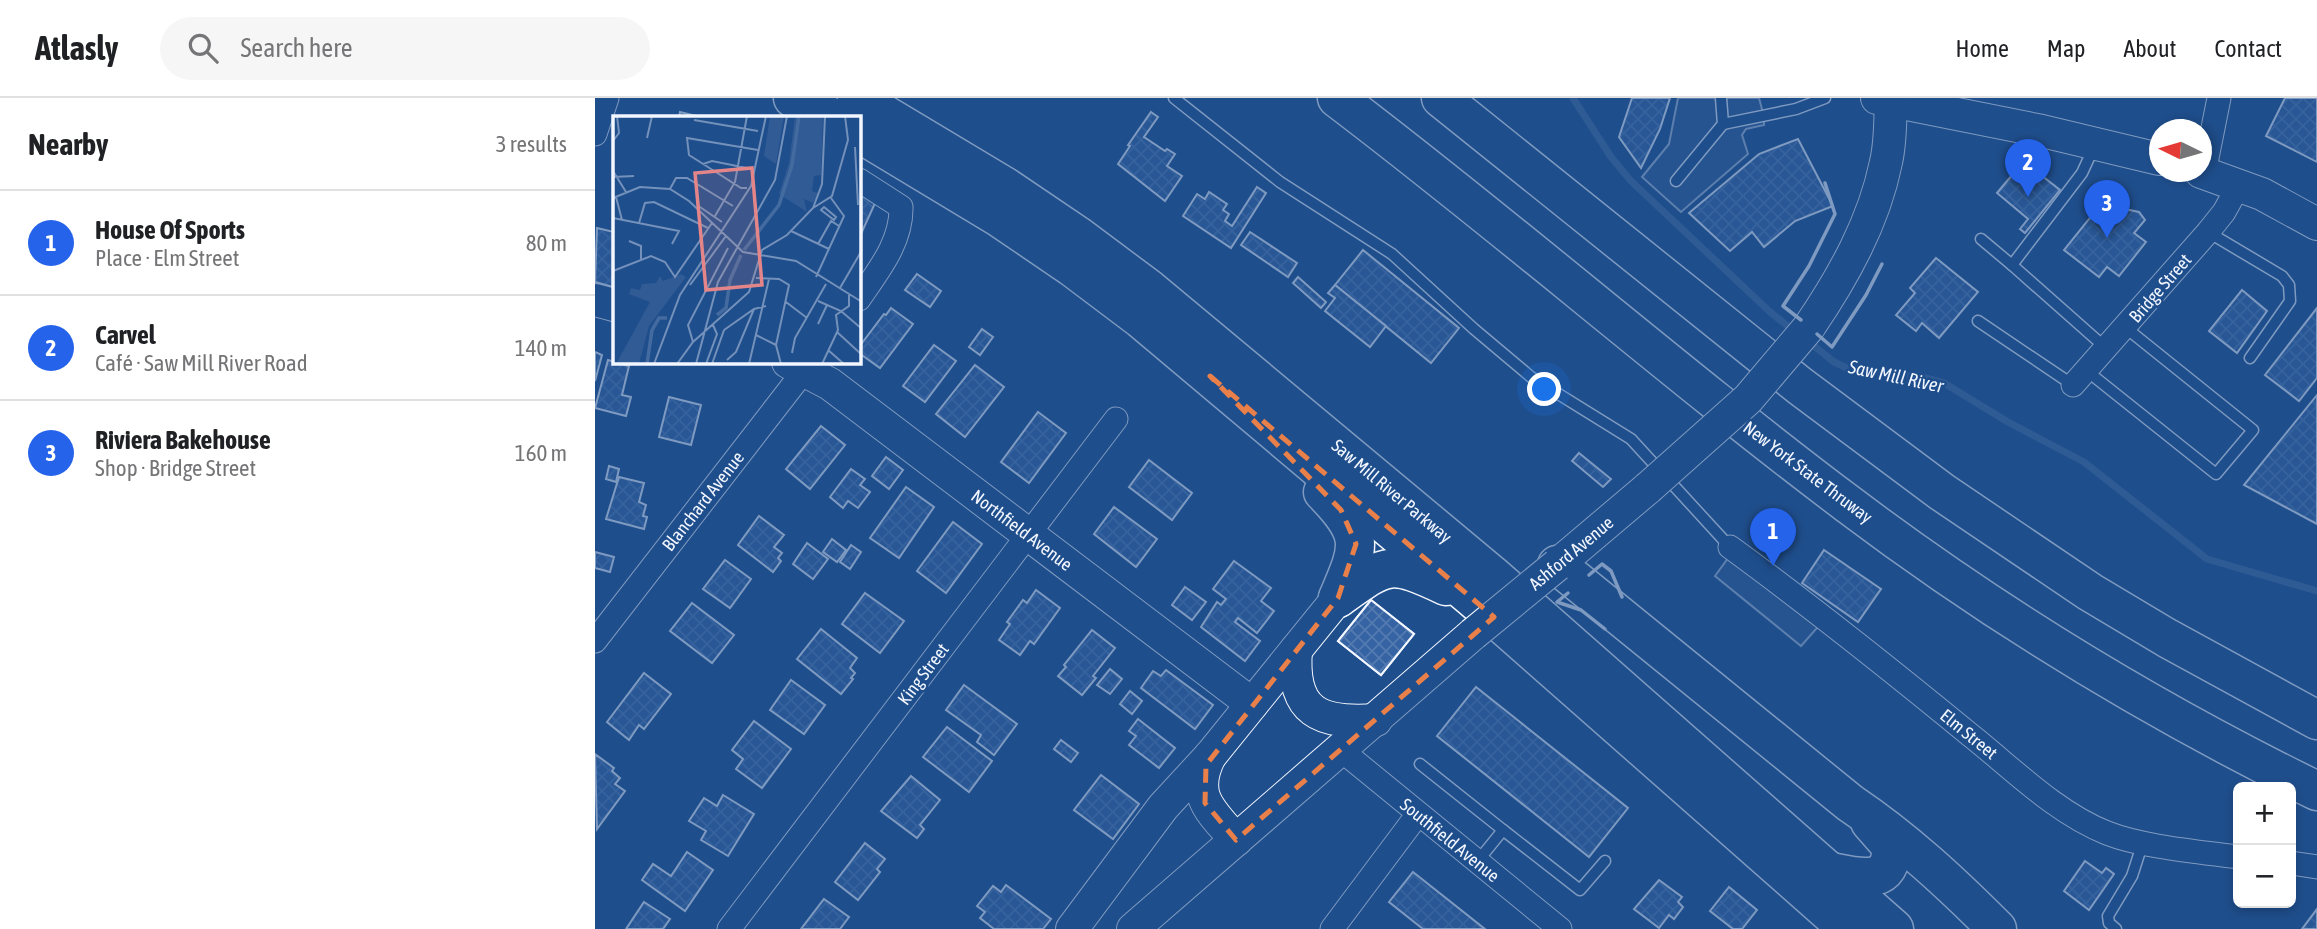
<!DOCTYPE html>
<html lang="en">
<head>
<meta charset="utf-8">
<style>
  :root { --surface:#fff; --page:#f6f6f6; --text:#202124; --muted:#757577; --line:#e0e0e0; --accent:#2563eb }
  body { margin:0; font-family:"Asap Condensed",sans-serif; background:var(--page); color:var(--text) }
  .controls { position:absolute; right:21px; bottom:21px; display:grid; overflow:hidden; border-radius:10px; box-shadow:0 4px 10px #0003 }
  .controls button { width:63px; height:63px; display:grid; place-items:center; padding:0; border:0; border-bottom:2px solid var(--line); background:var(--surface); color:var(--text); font:35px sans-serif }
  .compass { position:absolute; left:1554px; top:21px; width:63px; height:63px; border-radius:50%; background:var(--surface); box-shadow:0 4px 10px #0003; rotate:275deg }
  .you { position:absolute; left:950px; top:292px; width:24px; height:24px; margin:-18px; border:5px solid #fff; border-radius:50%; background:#1a73e8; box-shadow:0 0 0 10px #1a73e833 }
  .badge { display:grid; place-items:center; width:46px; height:46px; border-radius:50%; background:var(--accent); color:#fff; font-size:23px; font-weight:700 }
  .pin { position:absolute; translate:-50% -58px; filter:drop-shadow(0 2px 4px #0008) }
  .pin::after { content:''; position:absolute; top:37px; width:24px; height:21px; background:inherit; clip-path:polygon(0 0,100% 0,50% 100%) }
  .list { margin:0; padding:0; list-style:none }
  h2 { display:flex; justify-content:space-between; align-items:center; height:91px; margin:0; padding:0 28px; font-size:30px }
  h2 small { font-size:23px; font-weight:400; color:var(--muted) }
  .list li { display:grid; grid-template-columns:46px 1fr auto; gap:21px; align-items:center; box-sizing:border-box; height:105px; padding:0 28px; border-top:2px solid var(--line) }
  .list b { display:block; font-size:26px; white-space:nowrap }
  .list p { margin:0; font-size:23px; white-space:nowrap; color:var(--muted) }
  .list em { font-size:23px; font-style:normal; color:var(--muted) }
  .icon { flex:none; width:38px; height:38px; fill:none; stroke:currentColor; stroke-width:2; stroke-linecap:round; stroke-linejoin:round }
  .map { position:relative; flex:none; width:1722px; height:831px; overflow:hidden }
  header { display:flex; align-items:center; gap:42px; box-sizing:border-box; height:98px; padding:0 35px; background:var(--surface); border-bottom:2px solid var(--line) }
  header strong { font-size:33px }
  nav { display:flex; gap:38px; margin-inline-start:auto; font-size:24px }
  .search { width:490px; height:63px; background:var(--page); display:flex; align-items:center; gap:18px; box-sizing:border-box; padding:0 24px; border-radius:38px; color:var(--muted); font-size:26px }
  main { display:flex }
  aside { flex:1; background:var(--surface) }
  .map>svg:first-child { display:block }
  .built { fill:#305b95; stroke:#a8bbd7; stroke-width:2 }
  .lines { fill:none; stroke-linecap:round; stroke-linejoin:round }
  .stream { stroke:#446ba0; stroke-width:7 }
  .building { fill:url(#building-cross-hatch); stroke:#f2f6ff; stroke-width:2 }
  .lane-casing { stroke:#f2f6ff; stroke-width:13 }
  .street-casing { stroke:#f2f6ff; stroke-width:25 }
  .secondary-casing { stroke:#f2f6ff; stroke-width:34 }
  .highway-casing { stroke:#f2f6ff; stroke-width:41 }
  .lane { stroke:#1f4e8c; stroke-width:10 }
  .street { stroke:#1f4e8c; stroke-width:23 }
  .secondary { stroke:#1f4e8c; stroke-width:32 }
  .highway { stroke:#1f4e8c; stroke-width:38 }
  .secondary-bridge-casing { stroke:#f2f6ff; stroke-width:34; stroke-linecap:butt }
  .secondary-bridge { stroke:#1f4e8c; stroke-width:32 }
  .wall { stroke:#f2f6ff; stroke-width:3.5 }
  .marked { fill:none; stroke:#ea8049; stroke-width:5; stroke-dasharray:14 9; stroke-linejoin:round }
  .labels { text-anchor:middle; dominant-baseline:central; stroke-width:5; stroke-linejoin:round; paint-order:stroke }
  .street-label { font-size:18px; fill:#f2f6ff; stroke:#1f4e8c }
  .water-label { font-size:19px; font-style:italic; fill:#f2f6ff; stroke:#1f4e8c }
  .inset-river { fill:none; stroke:#446ba0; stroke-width:3.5 }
  .inset-road { fill:none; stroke:#7391ba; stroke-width:2 }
  .view { fill:#e38589; fill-opacity:0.15; stroke:#e38589; stroke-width:3.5 }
  .inset-edge { fill:none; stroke:#f2f6ff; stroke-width:3.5 }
</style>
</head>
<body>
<header>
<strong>Atlasly</strong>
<div class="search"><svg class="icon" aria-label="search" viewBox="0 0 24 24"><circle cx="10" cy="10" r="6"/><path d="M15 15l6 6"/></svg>Search here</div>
<nav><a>Home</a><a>Map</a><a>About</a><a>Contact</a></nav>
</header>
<main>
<aside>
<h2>Nearby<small>3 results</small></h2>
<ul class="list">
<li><span class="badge">1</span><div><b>House Of Sports</b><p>Place · Elm Street</p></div><em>80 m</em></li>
<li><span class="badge">2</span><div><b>Carvel</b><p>Café · Saw Mill River Road</p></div><em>140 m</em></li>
<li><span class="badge">3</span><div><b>Riviera Bakehouse</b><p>Shop · Bridge Street</p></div><em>160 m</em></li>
</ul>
</aside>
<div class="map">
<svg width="1722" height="831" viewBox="0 0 1722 831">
  <defs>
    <pattern id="building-cross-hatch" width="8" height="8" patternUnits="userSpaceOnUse" patternTransform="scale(1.75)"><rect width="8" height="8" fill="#3563a3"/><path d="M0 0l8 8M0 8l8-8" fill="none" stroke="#537ab1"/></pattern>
  </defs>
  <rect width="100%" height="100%" fill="#1f4e8c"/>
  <g class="built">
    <polygon points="1083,0 1164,0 1169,19 1169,27 1151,31 1147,37 1153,56 1086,114 1047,79 1074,46"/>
    <polygon points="1139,452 1230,521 1206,548 1120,478"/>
  </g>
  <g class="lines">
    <g class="stream">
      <polyline points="978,0 1016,59 1036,83 1174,213 1200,234"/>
      <polyline points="1213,243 1239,264 1256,272 1327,279 1349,285 1413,324 1489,364 1612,461 1722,493"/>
    </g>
  </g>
  <g class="building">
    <polygon points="1037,0 1075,0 1065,31 1046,70 1024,39"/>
    <polygon points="1690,0 1722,0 1722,64 1671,38"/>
    <polygon points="85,14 105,19 84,19"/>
    <polygon points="556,14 563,19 549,39 570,53 572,51 580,56 572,68 587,78 570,103 523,66 535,48 533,47"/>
    <polygon points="1203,41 1238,108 1200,123 1169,149 1157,134 1135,153 1094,115 1164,56"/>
    <polygon points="1423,70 1432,77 1437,70 1465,92 1430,135 1425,131 1433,121 1402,95"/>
    <polygon points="662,89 671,95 636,150 588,118 602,96 610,101 614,94 632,106 628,112 634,116 630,123 637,128"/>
    <polygon points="264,95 281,103 266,136 264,136"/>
    <polygon points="1506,106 1544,114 1550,122 1539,135 1551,144 1524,178 1512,169 1504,179 1469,152"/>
    <polygon points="2,130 19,134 18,189 0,184"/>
    <polygon points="655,134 702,165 693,179 646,147"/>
    <polygon points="768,152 864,230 836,265 740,187"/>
    <polygon points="1341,160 1383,194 1344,240 1327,225 1321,233 1301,217 1320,195 1315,190"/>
    <polygon points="322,176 346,193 335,209 310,192"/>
    <polygon points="703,179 731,204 726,210 698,185"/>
    <polygon points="740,187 791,228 775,249 730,213 740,200 733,195"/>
    <polygon points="1647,192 1672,213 1642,255 1614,233"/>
    <polygon points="296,210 318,226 285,270 264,255 264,249 289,216 291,217"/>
    <polygon points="1722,210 1722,280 1704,303 1670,277"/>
    <polygon points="387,231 398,239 385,257 374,249"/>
    <polygon points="339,247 361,263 330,304 308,288"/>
    <polygon points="0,254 7,257 0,283"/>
    <polygon points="13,262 34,268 27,297 36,299 31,318 0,310"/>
    <polygon points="380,267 409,289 370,339 341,316"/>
    <polygon points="1722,297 1722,426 1649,387"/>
    <polygon points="74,299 106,307 96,347 64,339"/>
    <polygon points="443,314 471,335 434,385 406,364"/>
    <polygon points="226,328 250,347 215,391 191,371"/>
    <polygon points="984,355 1016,381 1008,389 977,363"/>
    <polygon points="291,359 308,372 294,391 277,378"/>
    <polygon points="554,362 597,395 577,422 534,389"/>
    <polygon points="14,368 24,371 21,384 11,381"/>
    <polygon points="256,371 270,381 265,387 275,394 263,410 253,403 248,410 235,399"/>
    <polygon points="24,379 49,385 44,404 51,407 48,418 52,419 49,431 11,421"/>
    <polygon points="311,389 339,409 304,460 275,440"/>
    <polygon points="519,409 562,441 541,469 499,436"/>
    <polygon points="164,418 189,437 179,449 187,455 183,460 186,463 178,474 143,447"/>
    <polygon points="358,424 387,446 351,495 322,473"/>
    <polygon points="237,441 251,452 242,464 228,454"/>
    <polygon points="212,445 233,461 218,481 198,466"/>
    <polygon points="256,447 266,454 255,471 245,464"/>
    <polygon points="1229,452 1286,491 1263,524 1207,485"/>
    <polygon points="0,454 19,459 15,474 0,470"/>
    <polygon points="130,462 156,481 135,510 108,491"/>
    <polygon points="639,463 676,490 666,503 679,513 662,535 643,520 640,524 665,543 650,563 606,529 622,504 626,507 631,501 618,491"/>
    <polygon points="590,489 611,504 597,522 577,507"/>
    <polygon points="441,492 465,510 439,546 435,543 425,557 404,542 415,526 412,524 428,502 432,505"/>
    <polygon points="270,495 309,523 285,555 247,526"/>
    <polygon points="776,502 819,536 786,577 743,543"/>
    <polygon points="776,502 819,536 786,577 743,543"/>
    <polygon points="97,505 139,537 117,565 75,533"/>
    <polygon points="226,531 262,560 255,570 260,575 256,580 258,581 246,596 202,561"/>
    <polygon points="497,532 520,550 498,578 501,580 487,597 463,578 471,569 469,567"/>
    <polygon points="515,571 527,581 515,596 502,587"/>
    <polygon points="571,572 618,607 600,631 546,590 558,573 566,578"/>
    <polygon points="49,575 76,596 49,631 44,627 34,642 12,624"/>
    <polygon points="196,582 230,607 209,636 175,612"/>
    <polygon points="369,587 422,626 399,657 382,644 386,637 351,612"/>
    <polygon points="881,589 1033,710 994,759 842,638"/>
    <polygon points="535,593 547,603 537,616 525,606"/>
    <polygon points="543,621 580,650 564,670 534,647 541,638 534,633"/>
    <polygon points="159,623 196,651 167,690 141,671 148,661 137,652"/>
    <polygon points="352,629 397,663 374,694 328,659"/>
    <polygon points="466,642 483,655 476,664 459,651"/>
    <polygon points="0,656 19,670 17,673 25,680 20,686 30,693 2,731"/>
    <polygon points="506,677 544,706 518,741 479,712"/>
    <polygon points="316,678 345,702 325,727 329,731 322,740 286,713"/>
    <polygon points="128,697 159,716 133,758 106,742 111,733 94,723 109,700 122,708"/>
    <polygon points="270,745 290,761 282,771 285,774 263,802 240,784"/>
    <polygon points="92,754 118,772 90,813 47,782 58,766 76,778"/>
    <polygon points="1490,763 1507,775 1511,770 1519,776 1494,812 1469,793"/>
    <polygon points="818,774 890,831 828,831 794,804"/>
    <polygon points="1064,782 1087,799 1083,804 1088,809 1079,821 1074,817 1064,830 1039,811"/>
    <polygon points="411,787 456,821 448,831 399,831 385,820 390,814 382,808 398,788 406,794"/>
    <polygon points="1134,789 1162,812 1147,831 1138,831 1115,813"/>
    <polygon points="229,801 254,819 245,831 206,831"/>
    <polygon points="49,804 75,821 68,831 31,831"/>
    <polygon points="1722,811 1722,831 1707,831"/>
  </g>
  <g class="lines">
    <g class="lane-casing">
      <g id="lane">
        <polyline points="579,0 685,84 797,156 879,231 936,279 1036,341 1135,449"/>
        <polyline points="1128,26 1201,11 1230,0"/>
        <polyline points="1499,49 1487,75 1417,167 1512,251"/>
        <polyline points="1081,83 1128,26 1126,0"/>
        <polyline points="1613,134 1687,178 1694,187 1695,203 1655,260"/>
        <polyline points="1386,141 1417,167"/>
        <polyline points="1383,223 1478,287"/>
        <polyline points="1492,273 1621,376 1658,332 1531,230"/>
        <polyline points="825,666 908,732 882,764"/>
        <polyline points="908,732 985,792 1010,763"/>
        <polyline points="1521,831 1514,825 1513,818 1537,778 1548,744"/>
      </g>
    </g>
    <g class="street-casing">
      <g id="street">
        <polyline points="0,36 12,0"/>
        <polyline points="1609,75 1624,0"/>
        <path d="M264,82L306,109C307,144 283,173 264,201"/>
        <polyline points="1478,287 1613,134 1629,114 1644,87"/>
        <path d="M1135,449C1217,509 1296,572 1374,636C1417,670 1461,715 1512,735C1547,749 1606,754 1643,759"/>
        <polyline points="0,543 216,264"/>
        <polyline points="746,652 965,831"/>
        <polyline points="1696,765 1722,769"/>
        <polyline points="134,831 521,321"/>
        <polyline points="737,831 823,716"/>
      </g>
    </g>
    <g class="secondary-casing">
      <g id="secondary">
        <polyline points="1282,0 1447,33 1564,61"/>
        <polyline points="1606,74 1667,96 1722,126"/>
        <polyline points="0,202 19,207"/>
        <path d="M1214,229C1248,179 1279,124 1291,64C1296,43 1295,21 1296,0"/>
        <polyline points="193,264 235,286 657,606"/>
        <polyline points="962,467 1053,390"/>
        <path d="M701,552C696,615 725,626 781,622"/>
        <path d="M615,658C595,698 616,713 641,742"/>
        <polyline points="477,831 568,709 616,657 743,500"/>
        <polyline points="538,831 878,536"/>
      </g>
    </g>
    <g class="highway-casing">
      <g id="highway">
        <polyline points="198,0 236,19"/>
        <polyline points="262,0 409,88 483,138 554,191 897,477 1299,831"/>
        <path d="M742,0C915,131 1079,275 1253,406C1399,516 1558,613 1722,693"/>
        <polyline points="846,0 1205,288 1347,394 1495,494 1572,540 1722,622"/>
        <polyline points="264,35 405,120 477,169 546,221 881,503 1253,831"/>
        <path d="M728,394C771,438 765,448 743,500"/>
        <path d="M962,467L1255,705C1310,742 1356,785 1402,831"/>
        <path d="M743,500C792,465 794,461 851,488"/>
        <path d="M1231,773C1259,778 1298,792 1296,748L1275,724"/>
      </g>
    </g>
    <use href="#lane" class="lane"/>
    <use href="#street" class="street"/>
    <use href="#secondary" class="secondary"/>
    <use href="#highway" class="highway"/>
    <g class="secondary-bridge-casing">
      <g id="secondary-bridge">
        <polyline points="1053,390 1153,301 1214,229"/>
        <polyline points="878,536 962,467"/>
      </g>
    </g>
    <use href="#secondary-bridge" class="secondary-bridge"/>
    <g class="wall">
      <polyline points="1206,222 1188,208 1214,168 1240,116 1230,85"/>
      <polyline points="1222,236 1237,249 1271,197 1287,166"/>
      <polyline points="994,477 1007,466 1016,473 1027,499"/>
      <polyline points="973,495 962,504 986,512 1010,531"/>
    </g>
  </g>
  <path d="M0 0H1722V831H0ZM615,278L899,519L641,742L610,705L611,667L743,500L761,446L746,412Z" fill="#1f4e8c" fill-opacity=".55" fill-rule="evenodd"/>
  <path class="marked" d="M615,278L899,519L641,742L610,705L611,667L743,500L761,446L746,412Z"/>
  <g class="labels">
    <g class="street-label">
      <text transform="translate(1565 190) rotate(-49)">Bridge Street</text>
      <text transform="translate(1213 374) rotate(37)">New York State Thruway</text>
      <text transform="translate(797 393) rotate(40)">Saw Mill River Parkway</text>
      <text transform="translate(108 403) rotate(-52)">Blanchard Avenue</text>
      <text transform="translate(427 432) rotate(37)">Northfield Avenue</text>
      <text transform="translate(976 455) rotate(-40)">Ashford Avenue</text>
      <text transform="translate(328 576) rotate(-53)">King Street</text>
      <text transform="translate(1374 636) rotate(39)">Elm Street</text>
      <text transform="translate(855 742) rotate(39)">Southfield Avenue</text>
    </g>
    <g class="water-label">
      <text transform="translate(1301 278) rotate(12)">Saw Mill River</text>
    </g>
  </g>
  <g transform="translate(18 18)">
    <rect width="248" height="248" fill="#1f4e8c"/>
    <path d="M157,0H171L163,48L151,40Z" fill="#305b95"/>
    <path d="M182,0H210L208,59L201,60L199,75L205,77L200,87L191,83L194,96L166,78L176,47ZM68,158L73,161L36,210L26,248H3L37,186L16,178L18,172L27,174L29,168L43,167L47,160L50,165Z" fill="#305b95"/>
    <path d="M189,0H205L201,24L186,21ZM179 46a10 10 0 1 1 20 0a10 10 0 1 1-20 0Z" fill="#305b95"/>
    <path class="inset-river" d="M131,134L166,89L179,49L186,0M104,199L113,192L117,164L128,139M34,248L39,214L46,202H54"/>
    <path class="inset-road" d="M81,4L145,15M34,22L39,0M0,25L6,17L4,0M242,31L245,89M90,48L99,45L139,53M0,55L13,76M0,61L21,60M134,72H128L76,39L74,22L145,34M57,73L63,62H74L120,90M3,81L9,104M0,82L27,71L57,73L76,85L130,136L183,145L249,186M84,89L109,106M211,91L223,101L221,104L208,94ZM200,92L219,80L235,24L232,0M102,100L122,66L134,0M0,102L66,115L59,128M26,107L32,87L41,86L95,112M178,115L216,133M16,125L28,130V143M205,128L218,105L226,110M0,155L38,140L52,146L62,161L99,107M203,161L231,100L218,82M143,162L166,163L176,169L163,229L168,248M77,169L113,120M227,172L249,134M205,185L228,195L249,213M173,186L194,202M205,208L214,189M111,214L141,193L153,190M224,216L249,239M143,219L163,229M80,226L75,209L115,132M215,234L231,248M179,237L182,222L213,168M114,244L123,236L141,193M41,248L67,179L138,70L153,0M64,248L80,226L136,176L149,134L174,119L200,92L209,68L212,0M83,248L105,166L162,64L174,0M93,248L104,218L100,209M99,248L111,214M136,248L156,163M209,248L225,214L223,199L236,190V179"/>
    <path class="view" d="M139,52L149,169L93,174L82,57Z"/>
    <rect width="248" height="248" class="inset-edge"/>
  </g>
</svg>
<div class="controls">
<button>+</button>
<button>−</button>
</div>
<svg class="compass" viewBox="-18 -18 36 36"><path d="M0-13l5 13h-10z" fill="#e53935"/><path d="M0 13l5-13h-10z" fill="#757577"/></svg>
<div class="you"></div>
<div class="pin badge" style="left:1178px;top:468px">1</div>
<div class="pin badge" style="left:1433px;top:99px">2</div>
<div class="pin badge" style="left:1512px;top:140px">3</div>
</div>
</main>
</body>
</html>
